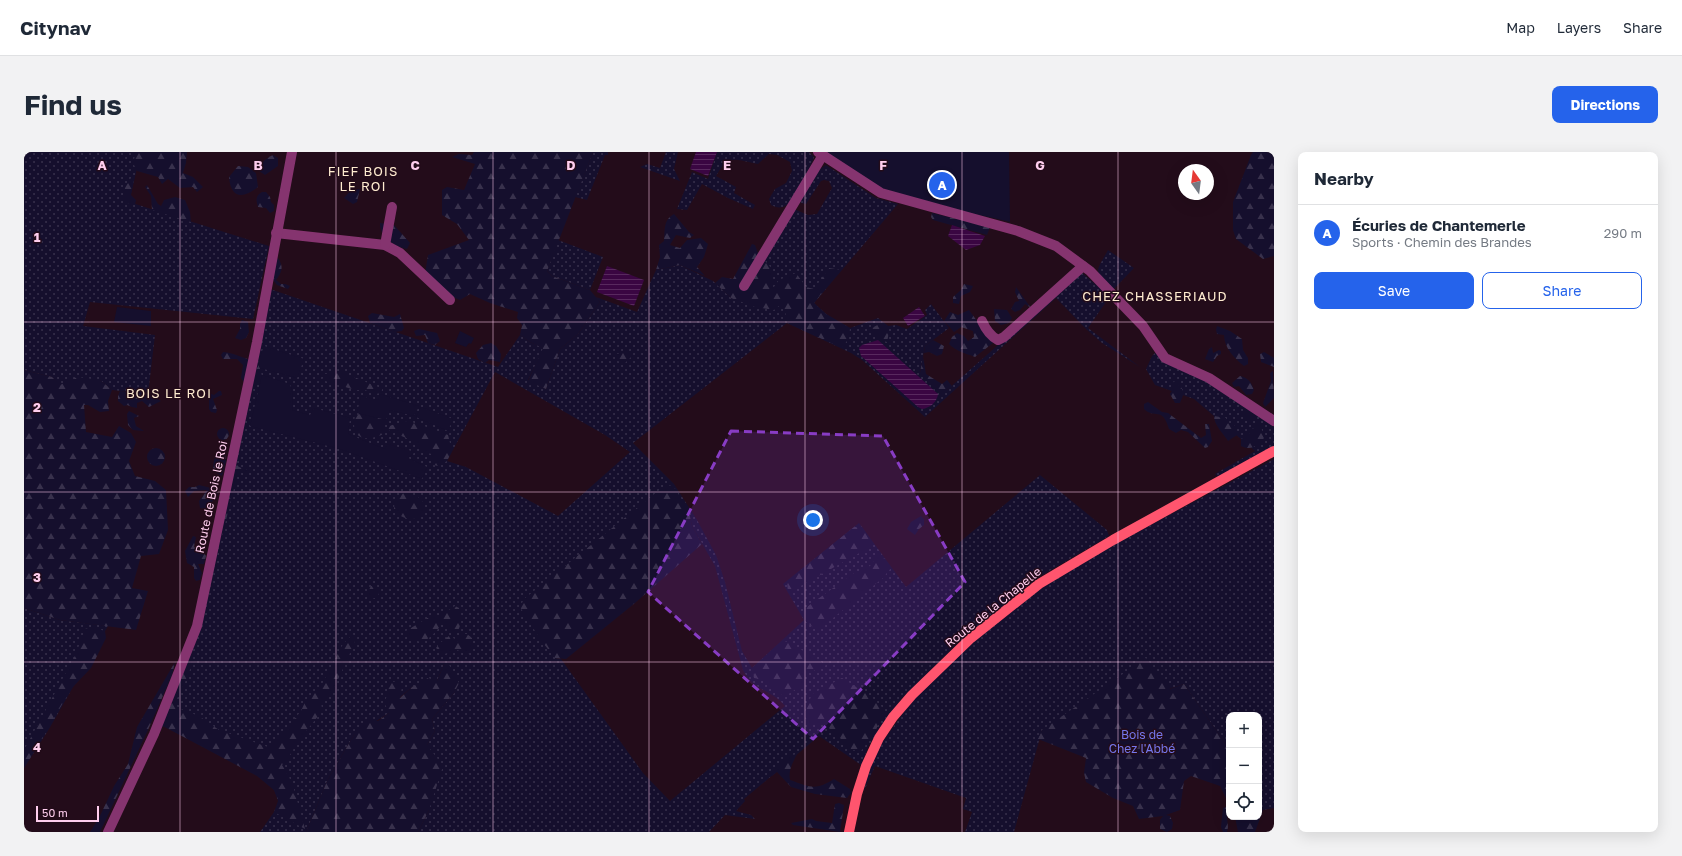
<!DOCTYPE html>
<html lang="en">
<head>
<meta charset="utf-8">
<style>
  :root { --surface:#fff; --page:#f2f2f3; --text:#1f2937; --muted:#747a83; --line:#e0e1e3; --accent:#2563eb }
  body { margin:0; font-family:"Golos Text",sans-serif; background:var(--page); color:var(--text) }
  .controls { position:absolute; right:12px; bottom:12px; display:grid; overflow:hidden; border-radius:8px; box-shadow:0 4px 16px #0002 }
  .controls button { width:36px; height:36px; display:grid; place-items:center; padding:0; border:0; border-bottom:1px solid var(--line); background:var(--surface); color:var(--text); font:20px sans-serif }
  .compass { position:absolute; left:1154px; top:12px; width:36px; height:36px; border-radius:50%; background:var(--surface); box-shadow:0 4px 16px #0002; rotate:346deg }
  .scale { position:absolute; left:12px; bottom:10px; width:63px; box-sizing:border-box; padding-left:4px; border:2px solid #ffceee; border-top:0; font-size:11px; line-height:14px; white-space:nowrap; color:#ffceee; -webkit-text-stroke:3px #230c1a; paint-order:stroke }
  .you { position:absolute; left:789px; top:368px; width:14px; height:14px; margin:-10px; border:3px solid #fff; border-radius:50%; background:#1a73e8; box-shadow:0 0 0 6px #1a73e833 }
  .badge { display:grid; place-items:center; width:26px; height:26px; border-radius:50%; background:var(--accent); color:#fff; font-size:13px; font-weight:700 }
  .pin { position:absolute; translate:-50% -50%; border:2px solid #fff; box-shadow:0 1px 4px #0006 }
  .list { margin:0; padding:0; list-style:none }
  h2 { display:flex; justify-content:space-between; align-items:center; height:52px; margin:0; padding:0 16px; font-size:17px }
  h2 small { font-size:13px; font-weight:400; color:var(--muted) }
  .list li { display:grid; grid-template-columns:26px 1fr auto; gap:12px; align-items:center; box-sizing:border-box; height:56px; padding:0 16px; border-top:1px solid var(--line) }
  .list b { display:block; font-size:15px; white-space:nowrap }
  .list p { margin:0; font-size:13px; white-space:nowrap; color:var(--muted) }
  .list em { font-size:13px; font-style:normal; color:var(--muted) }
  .actions { display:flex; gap:8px; padding:12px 16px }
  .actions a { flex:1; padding:9px 0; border:1px solid var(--accent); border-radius:8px; text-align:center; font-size:14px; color:var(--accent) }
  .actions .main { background:var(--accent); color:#fff }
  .icon { flex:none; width:22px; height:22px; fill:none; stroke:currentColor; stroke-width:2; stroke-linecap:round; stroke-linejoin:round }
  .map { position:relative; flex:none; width:1250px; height:680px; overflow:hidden; border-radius:8px }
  header { display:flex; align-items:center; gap:24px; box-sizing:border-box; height:56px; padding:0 20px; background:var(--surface); border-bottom:1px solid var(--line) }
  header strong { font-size:19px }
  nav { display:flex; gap:22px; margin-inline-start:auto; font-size:14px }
  .intro { display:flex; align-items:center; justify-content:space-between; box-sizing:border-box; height:96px; padding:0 24px }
  h1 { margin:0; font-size:28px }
  .button { padding:10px 18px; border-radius:8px; background:var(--accent); color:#fff; font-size:14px; font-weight:700 }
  main { display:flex; gap:24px; padding:0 24px }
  aside { flex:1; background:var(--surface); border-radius:8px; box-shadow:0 4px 16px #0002 }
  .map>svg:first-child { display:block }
  .grass { fill:url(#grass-dots); fill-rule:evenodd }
  .forest { fill:url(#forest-firs) }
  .garden { fill:#150f2d }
  .water { fill:url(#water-rules) }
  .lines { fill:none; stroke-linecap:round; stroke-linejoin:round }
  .minor { stroke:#85346f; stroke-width:10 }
  .major { stroke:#ff556e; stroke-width:10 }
  .marked { fill:#883cc4; fill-opacity:0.2; stroke:#883cc4; stroke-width:3; stroke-dasharray:8 5; stroke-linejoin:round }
  .grid { fill:none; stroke:#ffceee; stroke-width:1; stroke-opacity:0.55 }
  .labels { text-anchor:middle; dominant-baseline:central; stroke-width:3; stroke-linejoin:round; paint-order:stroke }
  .street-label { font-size:12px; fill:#ffceee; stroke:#230c1a }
  .park-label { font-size:12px; fill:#7577ec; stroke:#230c1a }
  .neighbourhood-label { font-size:13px; letter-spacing:1px; fill:#ffecd0; stroke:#230c1a }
  .grid-label { font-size:13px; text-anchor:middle; font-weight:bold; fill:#ffceee; stroke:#230c1a; stroke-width:3; stroke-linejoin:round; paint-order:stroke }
</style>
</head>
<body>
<header>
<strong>Citynav</strong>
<nav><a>Map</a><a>Layers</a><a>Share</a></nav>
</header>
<div class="intro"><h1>Find us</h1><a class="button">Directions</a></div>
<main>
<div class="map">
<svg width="1250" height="680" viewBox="0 0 1250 680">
  <defs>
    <pattern id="grass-dots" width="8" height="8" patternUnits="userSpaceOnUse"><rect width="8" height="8" fill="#150f2d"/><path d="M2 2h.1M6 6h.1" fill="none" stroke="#38314c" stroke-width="1.8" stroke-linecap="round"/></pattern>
    <pattern id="forest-firs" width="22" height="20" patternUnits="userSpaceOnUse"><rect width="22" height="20" fill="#150f2d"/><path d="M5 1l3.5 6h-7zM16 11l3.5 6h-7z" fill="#38314c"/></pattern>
    <pattern id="water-rules" width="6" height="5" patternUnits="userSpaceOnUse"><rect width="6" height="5" fill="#3a0642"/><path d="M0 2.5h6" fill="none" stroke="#58295e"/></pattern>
  </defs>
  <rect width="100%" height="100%" fill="#230c1a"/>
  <g class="grass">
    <polygon points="0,0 117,0 105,50 245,94 229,167 66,150 59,174 131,183 124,242 88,238 76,228 36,234 28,225 0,218"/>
    <polygon points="569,0 584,0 584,3 581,3 563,48 551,45"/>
    <polygon points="642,0 654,0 650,17 656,29 616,15 623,12 636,16"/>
    <path d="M693,0H785L790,5C788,12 769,49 764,52C758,57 753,56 747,53L745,47L751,37L762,31L768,19L766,10L753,3L745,2L734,12C711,8 705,1 692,24L712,35L710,41L731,53L729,57L704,46L678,32L663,58L653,57L668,20L684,27Z"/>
    <path d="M802,13L852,46L874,52L790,151L802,162L826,176L854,166L864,174L872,173L883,177L903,163L901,158L907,152L925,176L901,194L896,220L923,238L1057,120L1077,137L1084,147L1064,176L1116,215L1078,191L1062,177L1032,146L901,265L838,208L827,201L763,171L609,291L650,332L673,368L692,403L701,430L718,499L728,516L780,468L759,432L835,371L882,435L1016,323L1083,378L1085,384L1015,425L942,483L878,546L845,593L837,613L795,584L720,647L721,649L712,659L727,663L731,667L701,663L685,680H394L405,658L403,593L411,579L408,567L430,541L434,531L420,512L413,529L388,535L375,546L365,561L330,583L304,627L282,680H236L250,660L254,649L250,638L233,623L139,574L121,608L157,522L232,209L246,137L474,215L496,183L506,190L520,196L504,228L522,237L536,197L554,182L576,150L572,145L613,160L632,118L656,113L689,129L707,146L770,57L784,63L793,62L808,36L805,29L800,28L797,29L782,52L777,51L776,49L796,17ZM471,220L581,283L606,300L534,364L442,315L423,309ZM665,360L668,374L691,414L719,518C729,539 747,537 761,554L646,649L619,621L537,507L531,506Z"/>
    <polygon points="534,88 579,105 566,138 528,124 523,119"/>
    <path d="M1084,98L1110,116L1089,138C1070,118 1070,123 1084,98Z"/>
    <polygon points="1131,201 1139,207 1185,231 1248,273 1250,275 1250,294 1194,325 1191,322 1231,299 1170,247 1131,233 1122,217 1128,204"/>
    <polygon points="1250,307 1250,656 1239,658 1235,650 1235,563 1205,563 1205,597 1160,532 1018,578 990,680 941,680 948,660 939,657 942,646 851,614 840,639 846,615 857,592 885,553 912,523 963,478 1013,439 1052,413"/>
    <polygon points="0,456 36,468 84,474 25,577 0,616"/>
  </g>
  <g class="forest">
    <polygon points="112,0 163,0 162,11 159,21 169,25 179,35 173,40 169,35 156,36 144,27 138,32 134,25 113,19 109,11"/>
    <polygon points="450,0 569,0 523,119 528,124 566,138 576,150 554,182 536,197 522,237 504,229 519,196 506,190 496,183 498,173 493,166 494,160 466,151 446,142 436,148 424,143 401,122 404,103 445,88 433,72 418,63 418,38 423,35 440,38 451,12 428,5 435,2 448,3"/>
    <polygon points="1229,0 1250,0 1250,104 1239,107 1212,87 1209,78 1209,50 1227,3"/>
    <path d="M249,3L254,6V14L241,23L235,19C236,11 242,6 249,3Z"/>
    <path d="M214,14L224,15L232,21L234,35C219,47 207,47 205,25Z"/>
    <polygon points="109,23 111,23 107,43 112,48 111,53 99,50 101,35"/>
    <polygon points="123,33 134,52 137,54 140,48 151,45 161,48 166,60 167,70 128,58 127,44 121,35"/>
    <polygon points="336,37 333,50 329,52 320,46 327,38"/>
    <path d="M238,40H242L246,45L247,50L250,53V59L246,61L242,56L234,55C232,48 231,44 238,40Z"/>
    <polygon points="908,61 966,75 963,83 909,68 907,65"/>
    <path d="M650,62L665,80L670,83L666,86L652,83L646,93L656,96L663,88L677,86L684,92L680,105L673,115L681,124L656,113L632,118L636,105L635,93L640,89C641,78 639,68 650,62Z"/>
    <path d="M356,71L370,73L386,91L383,97C370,95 355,84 356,71Z"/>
    <polygon points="728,92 731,93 734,101 749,118 747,139 755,128 772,121 782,135 790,137 805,116 817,118 790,151 802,162 826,176 825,186 818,196 763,171 761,158 756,153 750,158 731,155 707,146 691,131 698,125 709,127"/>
    <path d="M254,106C260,115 258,120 252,128L257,132H261L266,134L264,137L253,133L249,128L251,109Z"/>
    <polygon points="940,132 949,134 946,140 937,144 935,152 929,151 929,145 937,138"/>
    <polygon points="992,135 1007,156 1001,152 996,158 991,160 987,157 991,150 995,149 991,140"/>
    <polygon points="970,157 983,158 988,166 985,171 977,173 971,169"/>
    <path d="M945,158L969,191L951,205C941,201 933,200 925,192L928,185L933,181L940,184L944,189L950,185L949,179L937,175L930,180L920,169L926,160L934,163Z"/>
    <polygon points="348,161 370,165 376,162 380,176 378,179 371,180 346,171 344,164"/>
    <polygon points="218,168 224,170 225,180 222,186 217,188 211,186 216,177 216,172"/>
    <path d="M859,170L864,174L865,180L863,190C855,187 850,185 848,176Z"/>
    <path d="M1193,174L1206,179L1218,187L1219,198L1224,206V212L1220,214C1211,207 1200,196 1200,183L1193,182L1192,178Z"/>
    <polygon points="395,177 413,181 416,189 411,193 404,191 401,183 392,184 390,179"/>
    <polygon points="909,188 920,194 918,202 913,204 905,200 900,201 901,194"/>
    <polygon points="467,191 472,194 477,202 476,210 465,208 461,211 454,207 452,201 459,193"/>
    <polygon points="1188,195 1189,201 1195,198 1197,199 1197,202 1193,204 1189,210 1181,207 1185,197"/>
    <path d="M199,200C211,201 220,207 232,209C236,215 238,221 238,229L231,233H222L217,226L219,213L213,207H199L197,203Z"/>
    <polygon points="602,200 606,201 607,205 601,211 597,212 592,206 593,202"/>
    <polygon points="1240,200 1250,206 1250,215 1237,210 1236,202"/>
    <polygon points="899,204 902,222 918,232 923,228 928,234 919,241 896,221"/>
    <polygon points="0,218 28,225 36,233 53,225 76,228 88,238 84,249 85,259 76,260 64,253 60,253 62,280 88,285 95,274 107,281 112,290 105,309 111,324 131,329 142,338 144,378 135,402 117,404 108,436 124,439 112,478 36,468 0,456"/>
    <polygon points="1249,219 1250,246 1241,255 1239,251 1247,229 1246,221"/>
    <polygon points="318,220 354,235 359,235 357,241 351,242 341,238 331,238 298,228 301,222"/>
    <path d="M1216,224C1224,226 1227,229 1230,238L1228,242L1222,243L1215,234L1210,235L1208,231Z"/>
    <polygon points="1150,229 1157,235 1160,241 1156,251 1151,251 1146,242 1149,237 1148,232"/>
    <polygon points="96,239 124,242 137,249 125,255 118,249 113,251 113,256 108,255 103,253 100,254 94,249 94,244"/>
    <polygon points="195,239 197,239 198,243 189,247 193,258 192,261 187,260 185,257 185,241 190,243"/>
    <path d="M1124,250L1138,260L1144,261L1177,286L1182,283L1181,272H1185L1188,289L1184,295L1181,296L1164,280L1157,278L1152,281L1145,277C1138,253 1131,268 1120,257V252Z"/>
    <polygon points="1225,257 1234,262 1233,266 1220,269 1220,258"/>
    <path d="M347,258L358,263L361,271L360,282C342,290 326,288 331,264Z"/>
    <polygon points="105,259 115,264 110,266 112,274 120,279 109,278 104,273 103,262"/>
    <path d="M1190,264L1202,266V272L1205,271L1212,274L1213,283L1204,289C1199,281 1190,273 1190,264Z"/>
    <path d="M382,269C398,272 409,278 424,283L428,299L423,309L414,314L410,313L408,302L397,300L391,290L364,278L365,274Z"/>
    <path d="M1236,270L1240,286C1233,294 1227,299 1217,294V287L1227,280L1231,272Z"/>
    <circle cx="199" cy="282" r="6"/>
    <circle cx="132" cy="305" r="9"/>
    <path d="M200,297L202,309L198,324L189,319C189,312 190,306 193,299Z"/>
    <polygon points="210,310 215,315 234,321 214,320 193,404 190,401"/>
    <polygon points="175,333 191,337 194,343 182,357 176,356 175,349 183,338 170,339 164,345 161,339 165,335 171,335"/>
    <polygon points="649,333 665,360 668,374 678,392 611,451 542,507 531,506 516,487 496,455 500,447 639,335"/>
    <path d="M383,340L398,347L401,357L396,366C385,368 379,367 370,359C371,346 369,344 383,340Z"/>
    <polygon points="897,364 900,367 900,373 895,377 891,383 883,377 887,370"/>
    <polygon points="830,375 838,375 849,391 839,399 764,441 763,429"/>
    <polygon points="169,384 172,385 170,395 177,397 182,404 180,412 174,412 178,421 176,428 172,429 170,426 170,415 163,411 161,399"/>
    <polygon points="858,403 867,416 859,426 799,474 791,477 780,468 778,460 780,457 830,421 846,414 853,404"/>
    <polygon points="347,434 353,435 355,442 351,446 346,447 343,442"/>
    <path d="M431,454L435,456L437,471L434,479H429L418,472C407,486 395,499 382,479L410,462L415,467L419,462Z"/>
    <polygon points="68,475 81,479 82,486 67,516 48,536 0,616 0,598 52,502 61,477"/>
    <path d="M329,482L331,490L307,543L297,549L298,559L273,591L263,608L258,613L268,630L281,677L250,660L255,649L250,638L233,624L139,574L137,570L146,549L156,530L167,493C173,513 159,533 151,551L154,556L175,564L195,578L244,595L255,587L277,559L282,548L296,536L319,492Z"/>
    <polygon points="439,482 443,482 448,486 448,497 444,502 433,498 432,500 419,502 412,496 416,491 425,484 431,487 431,492"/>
    <polygon points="758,489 765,490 802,513 781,523 781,531 760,545 740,528 730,526 728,516"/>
    <polygon points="1122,506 1146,537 1160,532 1205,597 1205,652 1196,634 1167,624 1160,629 1156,658 1142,663 1146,664 1149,671 1148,677 1143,680 1136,677 1136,668 1139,664 1115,667 1109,654 1089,646 1062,630 1060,621 1062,606 1014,587 1018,578"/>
    <polygon points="151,510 148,523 124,578 76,680 66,680 75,666 90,634 104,612 113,575"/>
    <polygon points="424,511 435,531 430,541 408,567 411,579 403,593 419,614 405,658 394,680 282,680 304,627 330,583 343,568 354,569 365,561 361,552 365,531 373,529 378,534 376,546 388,535 404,526 413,529 420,512"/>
    <polygon points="818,526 845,543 861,558 851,580 837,599 828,598 808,578 796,571 785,571 780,563 788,542"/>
    <path d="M773,602C769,610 764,619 766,628C786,635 791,639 810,627L826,637L827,641L823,646L791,642L767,635L753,620L748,624L744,621L765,604Z"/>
    <polygon points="1235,650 1239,658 1231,680 1214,680 1211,665 1235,665"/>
    <polygon points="815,651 820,653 816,680 769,673 767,671 788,667 792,669 808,671 811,652"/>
    <polygon points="1202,655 1204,675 1203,680 1199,680 1197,675 1199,656"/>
  </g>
  <g class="garden">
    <path d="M800,0H985L986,70C945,60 902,53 863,39C840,30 820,13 800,0Z"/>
    <polygon points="93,155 127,159 127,174 90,170"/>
    <polygon points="436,179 450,186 447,192 445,191 442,195 431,191"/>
    <polygon points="240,194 280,207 273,226 236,216 234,211"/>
    <polygon points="238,223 266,232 269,243 268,258 286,263 290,256 326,266 324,282 361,297 363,292 391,300 384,306 403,315 398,327 316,297 226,274"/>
    <polygon points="356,242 395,254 390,264 366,258 362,268 333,261 337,244 354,248"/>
    <polygon points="397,255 429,267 424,279 392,265"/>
  </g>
  <g class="water">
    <polygon points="672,0 693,0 684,24 666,17"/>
    <polygon points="928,73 961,84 956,93 942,98 924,84"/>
    <polygon points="583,114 620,128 610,154 573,140"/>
    <polygon points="895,155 901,164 884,174 879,166"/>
    <path d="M854,188L914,242C913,250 906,256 898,257L894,255L837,204L835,196L838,193Z"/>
  </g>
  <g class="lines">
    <g class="minor">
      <polyline points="794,0 857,41 994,79 1032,94 1066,119 1119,174 1141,206 1185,226 1250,269"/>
      <polyline points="252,81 361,93 376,101 426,148"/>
      <polyline points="361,93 368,55"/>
      <polyline points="720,134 799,3"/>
      <path d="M958,169C962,178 966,184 974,188L980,185L1059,114"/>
      <polyline points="84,680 130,582 173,474 233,190 268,0"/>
    </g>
    <polyline class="major" points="825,680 833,642 842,614 855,586 869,565 888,543 947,486 1015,432 1089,388 1250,299"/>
  </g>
  <path class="marked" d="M707,279L859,284L941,430L789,587L624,440Z"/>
  <path class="grid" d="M156,0V680M312,0V680M469,0V680M625,0V680M781,0V680M938,0V680M1094,0V680M0,170H1250M0,340H1250M0,510H1250"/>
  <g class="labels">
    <g class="street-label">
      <text transform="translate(187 345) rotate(-78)">Route de Bois le Roi</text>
      <text transform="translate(969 455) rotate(-39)">Route de la Chapelle</text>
    </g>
    <g class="park-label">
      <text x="1118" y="582">Bois de<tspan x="1118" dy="14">Chez l'Abbé</tspan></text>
    </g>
    <g class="neighbourhood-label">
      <text x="339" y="19">FIEF BOIS<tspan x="339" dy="15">LE ROI</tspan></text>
      <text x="1131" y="144">CHEZ CHASSERIAUD</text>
      <text x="145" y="241">BOIS LE ROI</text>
    </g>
  </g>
  <g class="grid-label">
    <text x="78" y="18">A</text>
    <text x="234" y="18">B</text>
    <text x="391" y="18">C</text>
    <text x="547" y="18">D</text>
    <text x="703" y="18">E</text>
    <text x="859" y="18">F</text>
    <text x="1016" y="18">G</text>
    <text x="13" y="90">1</text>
    <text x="13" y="260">2</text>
    <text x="13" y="430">3</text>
    <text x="13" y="600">4</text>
  </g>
</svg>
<div class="controls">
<button>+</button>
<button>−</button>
<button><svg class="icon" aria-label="locate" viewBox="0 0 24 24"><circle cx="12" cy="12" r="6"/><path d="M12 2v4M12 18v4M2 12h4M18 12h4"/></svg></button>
</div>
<svg class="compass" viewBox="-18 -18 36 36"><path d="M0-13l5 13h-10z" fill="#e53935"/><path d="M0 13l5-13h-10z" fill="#747a83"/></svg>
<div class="scale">50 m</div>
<div class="you"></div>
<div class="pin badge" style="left:918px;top:33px">A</div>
</div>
<aside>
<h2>Nearby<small></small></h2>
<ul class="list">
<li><span class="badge">A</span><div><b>Écuries de Chantemerle</b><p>Sports · Chemin des Brandes</p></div><em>290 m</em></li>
</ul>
<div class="actions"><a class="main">Save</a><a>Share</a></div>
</aside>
</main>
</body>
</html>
